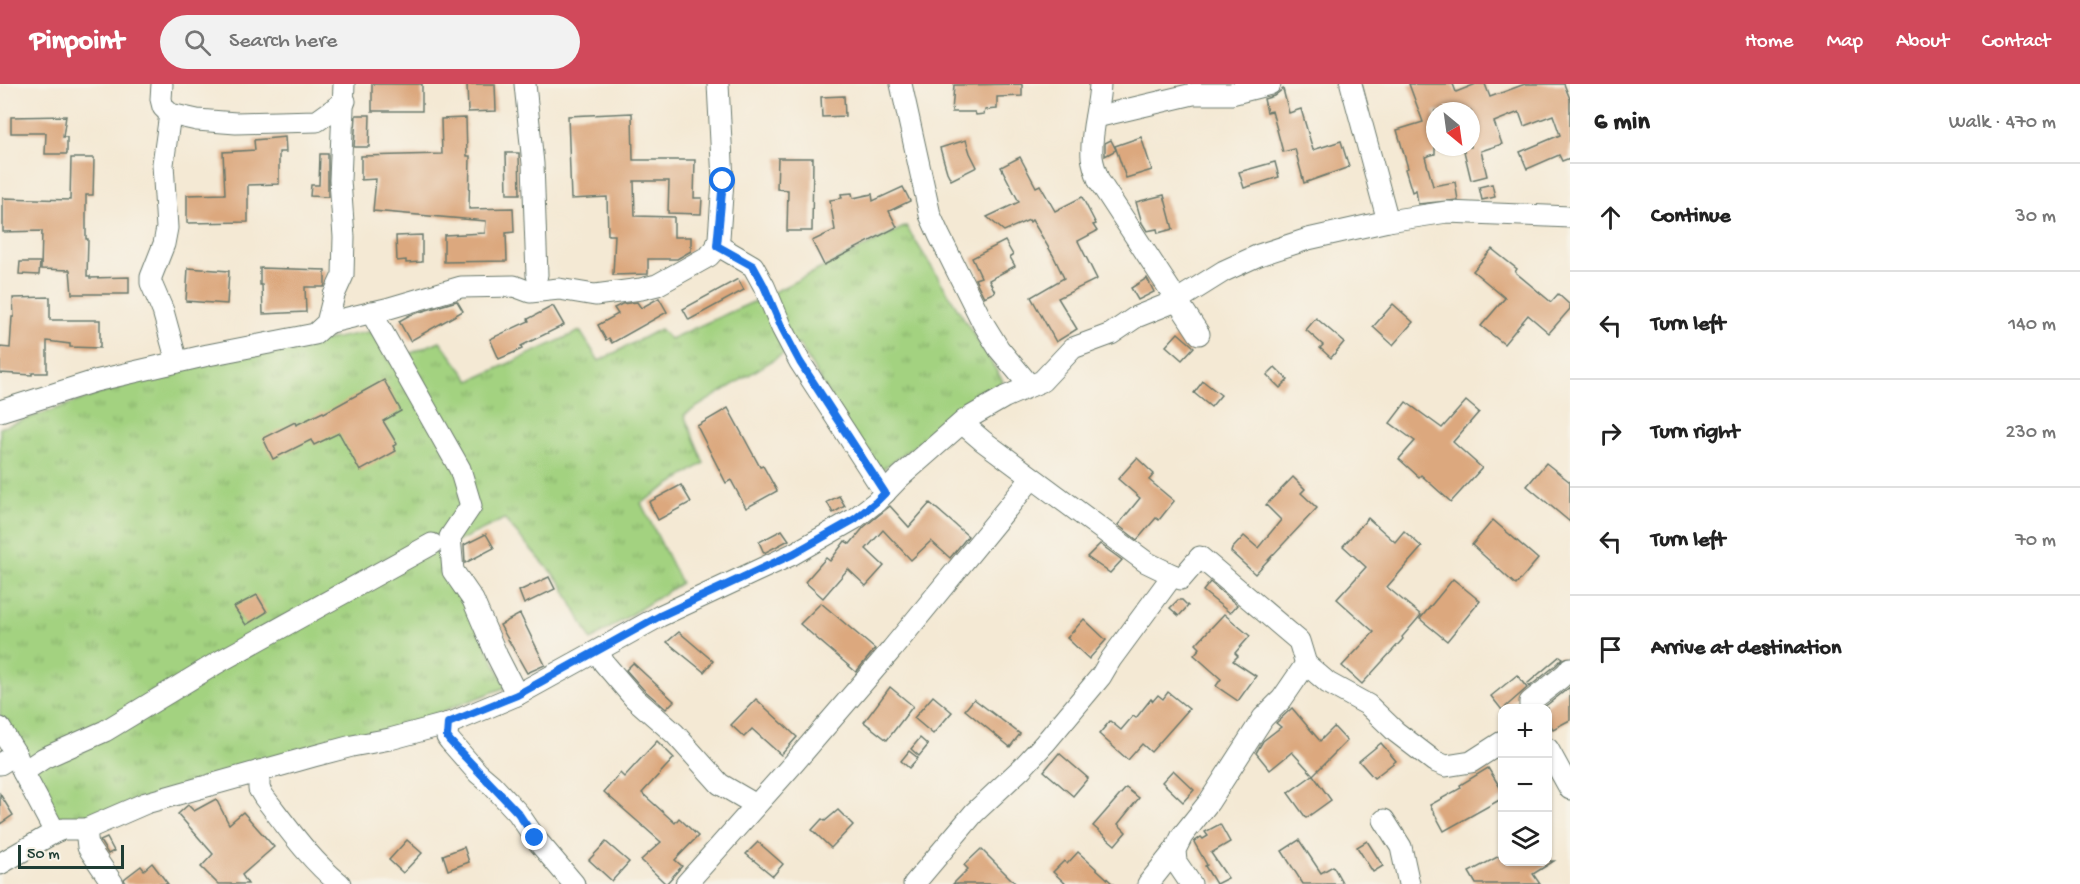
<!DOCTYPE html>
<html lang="en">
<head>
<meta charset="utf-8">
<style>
  :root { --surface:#fff; --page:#f2f2f2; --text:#222; --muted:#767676; --line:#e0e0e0; --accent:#d1495b }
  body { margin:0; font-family:"Gochi Hand",sans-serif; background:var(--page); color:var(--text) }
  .controls { position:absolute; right:18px; bottom:18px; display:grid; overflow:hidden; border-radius:12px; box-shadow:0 2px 4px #0004 }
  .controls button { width:54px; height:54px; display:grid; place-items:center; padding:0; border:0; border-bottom:2px solid var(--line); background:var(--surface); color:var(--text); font:30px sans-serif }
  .compass { position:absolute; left:1426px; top:18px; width:54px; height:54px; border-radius:50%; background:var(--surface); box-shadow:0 2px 4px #0004; rotate:151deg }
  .scale { position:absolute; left:18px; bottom:15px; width:106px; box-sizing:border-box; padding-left:6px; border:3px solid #1f3d34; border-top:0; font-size:16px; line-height:21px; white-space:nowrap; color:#1f3d34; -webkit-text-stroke:4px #f7f3e8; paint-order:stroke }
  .stop { position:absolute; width:18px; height:18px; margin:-14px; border:4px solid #1a73e8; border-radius:50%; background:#fff }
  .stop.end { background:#1a73e8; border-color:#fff; box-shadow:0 2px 6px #0008 }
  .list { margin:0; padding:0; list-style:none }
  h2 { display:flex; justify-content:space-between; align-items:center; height:78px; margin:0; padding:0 24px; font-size:26px }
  h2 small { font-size:20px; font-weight:400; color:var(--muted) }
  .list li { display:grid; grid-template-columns:39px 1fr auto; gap:18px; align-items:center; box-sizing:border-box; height:108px; padding:0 24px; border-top:2px solid var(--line) }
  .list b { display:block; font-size:22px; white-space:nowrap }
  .list em { font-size:20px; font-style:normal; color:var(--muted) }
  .icon { flex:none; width:33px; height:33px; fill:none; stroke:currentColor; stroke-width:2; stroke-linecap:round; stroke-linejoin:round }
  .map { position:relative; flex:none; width:1570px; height:800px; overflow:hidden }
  header { display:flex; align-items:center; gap:36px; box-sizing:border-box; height:84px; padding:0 30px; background:var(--accent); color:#fff }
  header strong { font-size:28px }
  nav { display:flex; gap:33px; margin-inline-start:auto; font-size:21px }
  .search { width:420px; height:54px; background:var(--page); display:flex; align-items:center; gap:15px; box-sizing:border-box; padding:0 21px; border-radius:33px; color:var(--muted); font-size:22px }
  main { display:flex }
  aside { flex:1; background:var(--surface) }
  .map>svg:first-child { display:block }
  .grass { fill:url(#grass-tufts); stroke:#61885a; stroke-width:1.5 }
  .building { fill:#dca87e }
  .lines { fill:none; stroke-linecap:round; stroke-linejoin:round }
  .minor-casing { stroke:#6a796c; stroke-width:23 }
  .minor { stroke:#fff; stroke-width:21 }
  .route { stroke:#1a73e8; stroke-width:8 }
</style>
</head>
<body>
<header>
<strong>Pinpoint</strong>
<div class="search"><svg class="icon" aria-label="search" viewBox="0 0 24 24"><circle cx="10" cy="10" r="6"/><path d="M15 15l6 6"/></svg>Search here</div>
<nav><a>Home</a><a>Map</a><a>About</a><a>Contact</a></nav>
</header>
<main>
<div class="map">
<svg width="1570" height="800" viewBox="0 0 1570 800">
  <defs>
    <pattern id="grass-tufts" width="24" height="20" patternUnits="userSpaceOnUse" patternTransform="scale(1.5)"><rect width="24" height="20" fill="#a3d280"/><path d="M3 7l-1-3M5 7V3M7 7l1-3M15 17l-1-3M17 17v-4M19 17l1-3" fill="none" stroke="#84ac6a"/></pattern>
  </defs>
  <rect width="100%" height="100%" fill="#f7f3e8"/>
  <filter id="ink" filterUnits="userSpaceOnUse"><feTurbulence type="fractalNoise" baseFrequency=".0167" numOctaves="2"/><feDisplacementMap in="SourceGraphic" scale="12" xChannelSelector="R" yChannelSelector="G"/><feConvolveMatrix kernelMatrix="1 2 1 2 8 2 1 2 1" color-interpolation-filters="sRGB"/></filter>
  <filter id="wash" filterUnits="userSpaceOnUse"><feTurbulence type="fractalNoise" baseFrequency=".008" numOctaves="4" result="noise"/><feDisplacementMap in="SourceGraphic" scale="24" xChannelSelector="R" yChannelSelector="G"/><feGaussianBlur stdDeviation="1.35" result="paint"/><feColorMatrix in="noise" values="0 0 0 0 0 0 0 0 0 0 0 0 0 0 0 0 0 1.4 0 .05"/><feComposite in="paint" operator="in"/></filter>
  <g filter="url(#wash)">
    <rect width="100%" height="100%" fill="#f4e9d4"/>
    <polygon class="grass" points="906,142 1003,297 876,390 799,260 684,331 704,379 641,419 681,499 591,556 561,499 504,435 442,465 506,603 338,667 59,741 0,631 0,344 163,288 372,247 390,278 440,257 470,297 580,247 599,277 660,245 670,255 760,215"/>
    <g id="blocks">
      <g class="building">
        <rect x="372" y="0" width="50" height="27"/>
        <polygon points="467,0 495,0 496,27 468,28"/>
        <polygon points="1022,0 1022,12 997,13 997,25 985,26 984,30 976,31 975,28 952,28 954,1"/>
        <polygon points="1409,0 1453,0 1456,8 1476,0 1485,0 1490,13 1525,0 1564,0 1570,15 1570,74 1562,77 1559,71 1527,85 1520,68 1560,51 1553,31 1524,42 1519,28 1494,38 1502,60 1481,67 1487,92 1471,96 1463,63 1471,63 1471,27 1435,27 1435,70 1425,73 1433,102 1455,98 1458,116 1418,120 1416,106 1412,108 1405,85 1408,84 1397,46 1423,38"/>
        <polygon points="1283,5 1289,29 1301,25 1313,66 1341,57 1349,83 1304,99 1295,65 1283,68 1272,27 1267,28 1264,15 1274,12"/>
        <polygon points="844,12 845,32 822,33 821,13"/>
        <polygon points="632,29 633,76 695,76 694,114 702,114 701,130 668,129 669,97 634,97 635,132 674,133 674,153 691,153 691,167 677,175 648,175 648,190 613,191 615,151 608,151 607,113 571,115 568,32"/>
        <polygon points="356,31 370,31 369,63 354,63"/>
        <polygon points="66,32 63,53 67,53 67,70 45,70 46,49 11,49 11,33"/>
        <polygon points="466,34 467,72 470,72 469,125 513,124 514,148 506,149 507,177 444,178 444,151 485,149 486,137 373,127 376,95 361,96 361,72 442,70 441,35"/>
        <polygon points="285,53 286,68 279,68 279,100 248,101 248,138 187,139 187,111 225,110 223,68 255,66 254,56"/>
        <polygon points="1141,53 1152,86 1126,94 1115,62"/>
        <polygon points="966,56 970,69 977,83 951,96 947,88 940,64"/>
        <polygon points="1111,56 1116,66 1105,72 1105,59"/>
        <polygon points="506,69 519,69 520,110 507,110"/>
        <polygon points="320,70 328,70 328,113 310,112 311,101 319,101"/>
        <polygon points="1020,73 1036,103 1040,101 1055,127 1082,113 1096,140 1093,141 1097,147 1078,157 1097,195 1058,214 1077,245 1056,258 1031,213 1064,194 1053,171 1032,136 1030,138 1029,136 1004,147 987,133 1019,118 1001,83"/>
        <polygon points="71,74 94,74 93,111 86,111 86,155 88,155 87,192 90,192 90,194 129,193 129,210 72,210 70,186 41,185 42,147 3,148 3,114 70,116"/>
        <polygon points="778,74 813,74 812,147 787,147 788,106 777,105"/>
        <polygon points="1275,78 1279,93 1244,104 1239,88"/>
        <polygon points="1492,100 1495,113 1482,116 1479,103"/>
        <polygon points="903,103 910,117 889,127 897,143 824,181 812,157 835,146 830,116 842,114 841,110 852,109 853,114 872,110 873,117"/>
        <polygon points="1164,111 1173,145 1158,149 1157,145 1147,147 1142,139 1136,118"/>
        <polygon points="422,151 422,178 406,179 406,176 397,177 396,152"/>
        <polygon points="1005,157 1013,171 1010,173 1015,182 989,196 995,208 984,213 975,195 981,193 972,174"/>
        <polygon points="1492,165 1517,185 1515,188 1551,218 1558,210 1570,221 1570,225 1549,249 1528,231 1504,260 1481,242 1505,214 1473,187"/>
        <polygon points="20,178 40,178 39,191 19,190"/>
        <polygon points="188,184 229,187 227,220 186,217"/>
        <polygon points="260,184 325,186 325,200 324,203 305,203 306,228 263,230 262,201 260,201"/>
        <polygon points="1147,194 1154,208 1138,216 1131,204"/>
        <polygon points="738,195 744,206 689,236 683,225"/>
        <polygon points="50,213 50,236 100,236 100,264 70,263 70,260 47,257 47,289 32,289 32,291 0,289 0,263 10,264 12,233 14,233 13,214"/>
        <polygon points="659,214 667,228 612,259 609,254 606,256 598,241 618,230 614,224 622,220 637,218 641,224"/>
        <polygon points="457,217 463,227 410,257 399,237 410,231"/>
        <polygon points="1393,220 1413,238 1393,261 1373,243"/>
        <polygon points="553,222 564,241 521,262 522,265 499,275 490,255 529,237 528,235"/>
        <polygon points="1316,234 1344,258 1331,274 1320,264 1323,261 1306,246"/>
        <polygon points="1178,249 1194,263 1182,276 1166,262"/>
        <polygon points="1275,283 1288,296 1280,304 1267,291"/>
        <polygon points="384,296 401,327 383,337 397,360 393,362 396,367 360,387 339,349 314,361 311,356 273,375 263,354 295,338 296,341 323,328 324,329"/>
        <polygon points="1203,297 1221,311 1211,323 1194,309"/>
        <polygon points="1466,317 1479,328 1453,358 1482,384 1451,418 1421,391 1419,393 1399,375 1415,357 1390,339 1406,318 1442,344"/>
        <polygon points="728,324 760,383 763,382 777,407 746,424 731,396 726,399 697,342"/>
        <polygon points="1137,374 1154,390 1149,396 1174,417 1159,436 1156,434 1137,456 1118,441 1140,414 1118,395"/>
        <polygon points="1546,379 1570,398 1570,438 1527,402"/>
        <polygon points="1293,393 1305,405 1301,409 1317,424 1255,490 1231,468 1232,465 1244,452 1258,464 1281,436 1266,421"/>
        <polygon points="681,401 691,418 658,436 649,418"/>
        <polygon points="839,412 845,422 833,429 827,418"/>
        <polygon points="930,419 968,452 950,474 931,457 911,476 883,446 866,465 884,482 866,502 848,485 823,514 805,498 826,474 830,477 845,457 850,460 864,443 890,422 909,443"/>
        <polygon points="1368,434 1395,458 1404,447 1422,463 1387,503 1421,531 1402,553 1403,555 1362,600 1342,582 1374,548 1337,515 1366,483 1343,462"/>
        <polygon points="1493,436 1538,475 1516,501 1472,461"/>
        <polygon points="782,446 789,456 764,469 759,458"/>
        <polygon points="486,450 494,464 465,479 464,461"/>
        <polygon points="1100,460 1122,476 1110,489 1087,473"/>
        <polygon points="549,493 555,505 524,520 519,507"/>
        <polygon points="1453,495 1480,517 1447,557 1420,535"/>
        <polygon points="1210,498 1237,521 1230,529 1203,507"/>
        <polygon points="257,511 267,528 246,541 234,523"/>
        <polygon points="1178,516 1182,516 1188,522 1179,532 1170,524"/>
        <polygon points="821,519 875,565 856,588 800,540"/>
        <polygon points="520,530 545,581 527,589 500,541"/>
        <polygon points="1224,530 1250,552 1235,569 1238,572 1233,577 1256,592 1238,617 1216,602 1221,595 1194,571 1200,564 1196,560"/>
        <polygon points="1084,535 1106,556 1089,575 1067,554"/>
        <polygon points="679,548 713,577 704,588 667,558"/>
        <polygon points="1560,572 1563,574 1555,582 1529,603 1527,600"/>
        <polygon points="633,579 674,617 666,625 643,605 626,586"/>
        <polygon points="1517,591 1527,604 1502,626 1491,612"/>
        <polygon points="890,603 913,622 887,656 864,638"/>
        <polygon points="1570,603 1570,636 1553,645 1548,636 1548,624 1543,624"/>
        <polygon points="1168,608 1189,625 1151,668 1142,660 1128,676 1099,650 1110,637 1121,646 1133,632 1136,634 1151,615 1153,617 1158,611 1163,615"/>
        <polygon points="933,612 952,628 933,650 914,634"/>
        <polygon points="756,615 797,653 781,671 752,645 744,653 731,641"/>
        <polygon points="974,615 1020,650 1010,663 965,626"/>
        <polygon points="1292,624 1320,657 1334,643 1347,657 1313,691 1292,668 1270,686 1256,669 1263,657 1281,643 1276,639"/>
        <polygon points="920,654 928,661 919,672 911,665"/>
        <polygon points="657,657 674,674 642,709 675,739 679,734 698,752 675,776 682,782 666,800 641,776 661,758 604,708 620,689 624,693"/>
        <polygon points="1381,659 1396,677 1374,694 1359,677"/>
        <polygon points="909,667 918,674 909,684 901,677"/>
        <polygon points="1059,669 1088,694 1073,712 1044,687"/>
        <polygon points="1488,684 1503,708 1503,714 1444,747 1430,721 1461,704 1460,701"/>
        <polygon points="1173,686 1194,706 1183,718 1162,698"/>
        <polygon points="1313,691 1331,716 1306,734 1288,709"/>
        <polygon points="1126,704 1139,714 1118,740 1126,748 1115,761 1093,742"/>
        <polygon points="0,710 13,731 0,740"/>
        <polygon points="216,715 229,740 243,728 274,763 242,791 248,800 218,800 201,783 213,770 178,730 188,721 194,727"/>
        <polygon points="838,726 853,741 831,764 812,746 822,735 825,737"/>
        <polygon points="1220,740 1230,758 1211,769 1228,794 1216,800 1205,782 1207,781 1194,758 1201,753 1203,755 1208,752 1205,748"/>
        <polygon points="107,754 114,767 108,770 100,757"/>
        <polygon points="407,756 422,769 403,789 389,776"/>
        <polygon points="1299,756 1321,789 1333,782 1343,800 1303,800 1282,767"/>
        <polygon points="1367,757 1383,782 1373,788 1357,763"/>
        <polygon points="606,758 629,778 612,797 589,776"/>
        <polygon points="758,758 783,780 773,792 746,770"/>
        <polygon points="464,763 469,778 448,786 443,771"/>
        <polygon points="981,765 1016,800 953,800 968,785 964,781"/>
        <polygon points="1078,768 1113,800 1066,800 1053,788 1064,777 1067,780"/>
        <polygon points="1503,770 1503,777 1554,777 1533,790 1540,800 1476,800 1469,788"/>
        <polygon points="152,779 168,800 126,800 124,795 141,782 144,786"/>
      </g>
    </g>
  </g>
  <g filter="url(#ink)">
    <use href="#blocks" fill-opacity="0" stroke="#6a796c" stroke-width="1.5"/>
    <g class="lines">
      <g class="minor-casing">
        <g id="minor">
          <polyline points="162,0 161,15 163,23 170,30 197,36 236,39 317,37 345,17"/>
          <polyline points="525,0 533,80 537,191"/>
          <polyline points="901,0 930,131 939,151 983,239 999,265 1030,302"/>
          <path d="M1100,0C1099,25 1090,48 1092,73C1093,81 1096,89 1099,97L1199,250"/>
          <polyline points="1351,0 1388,137"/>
          <polyline points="170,30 163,80 167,144 164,160 151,193 151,199 163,227 177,278"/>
          <polyline points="1096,33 1193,10 1231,10 1270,0"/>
          <polyline points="717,161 753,182 764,202 782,244 800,278 885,409"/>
          <polyline points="371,228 460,385 471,422 450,453 453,487 473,516 497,572 517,611"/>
          <polyline points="327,239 386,225 461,203 514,202 530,208 559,205 595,211 641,205 657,201 709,172 716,164 719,154 723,97 718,0"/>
          <polyline points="0,327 95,297 208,271 315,250 327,239 334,211 343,191 344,153 340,96 344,0"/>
          <polyline points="962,339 983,357 1146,478 1181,495 1200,473 1299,557 1306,580 1328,599 1368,621 1396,648 1434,677 1446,682 1471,678 1502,658"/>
          <polyline points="598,567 604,579 634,614 675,650 720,700 756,721"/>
          <path d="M1530,624V618C1539,610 1566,592 1570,584"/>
          <polyline points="448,639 447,653 450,657 478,689 492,701 518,729 535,754 574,800"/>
          <polyline points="0,644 16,670 23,688 55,748 63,745 86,745 146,719 314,672 352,662 390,655 453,638 517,611 660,532 793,470 854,435 876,418 900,393 965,336 1005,313 1042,297 1073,264 1111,250 1136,233 1176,217 1224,187 1259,171 1308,155 1388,137 1447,128 1570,133"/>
          <polyline points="1548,665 1570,705"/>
          <polyline points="0,680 16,670"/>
          <path d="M259,687V705L264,713C288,744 310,776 340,800"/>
          <polyline points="23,688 44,674 105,647 217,579 432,460"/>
          <polyline points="1384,736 1401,763 1409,800"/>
          <polyline points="86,745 88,763 113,800"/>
          <polyline points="0,780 55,748"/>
          <polyline points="686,800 794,679 892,565 1032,394"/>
          <polyline points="914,800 974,729 1022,684 1045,659 1101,592 1111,575 1173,491"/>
          <polyline points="1148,800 1175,766"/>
          <polyline points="1191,800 1176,778 1175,766 1182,752 1209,718 1263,634 1282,615 1306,580"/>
        </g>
      </g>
      <use href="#minor" class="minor"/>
    </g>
  </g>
  <g class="lines" filter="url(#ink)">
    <polyline class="route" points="535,754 518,729 450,657 447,653 448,639 517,611 660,532 793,470 855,435 876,418 885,409 800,278 782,244 764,202 753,182 717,162 723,97"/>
  </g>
</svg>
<div class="controls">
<button>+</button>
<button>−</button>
<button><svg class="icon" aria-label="layers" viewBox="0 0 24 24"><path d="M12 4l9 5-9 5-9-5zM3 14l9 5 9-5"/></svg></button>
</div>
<svg class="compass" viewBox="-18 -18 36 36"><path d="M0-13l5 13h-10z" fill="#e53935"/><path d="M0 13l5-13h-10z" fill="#767676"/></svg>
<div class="scale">50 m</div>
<div class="stop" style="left:723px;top:97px"></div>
<div class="stop end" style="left:535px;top:754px"></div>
</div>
<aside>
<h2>6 min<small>Walk · 470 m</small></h2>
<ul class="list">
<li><svg class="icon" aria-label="ahead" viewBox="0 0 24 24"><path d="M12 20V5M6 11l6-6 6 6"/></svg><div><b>Continue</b></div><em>30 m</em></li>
<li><svg class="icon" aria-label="left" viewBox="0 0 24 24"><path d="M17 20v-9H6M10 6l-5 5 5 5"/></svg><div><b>Turn left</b></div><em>140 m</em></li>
<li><svg class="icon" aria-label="right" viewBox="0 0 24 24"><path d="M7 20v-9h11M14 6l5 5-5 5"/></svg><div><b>Turn right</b></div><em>230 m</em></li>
<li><svg class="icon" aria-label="left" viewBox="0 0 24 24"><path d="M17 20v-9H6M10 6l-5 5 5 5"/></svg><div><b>Turn left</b></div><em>70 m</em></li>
<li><svg class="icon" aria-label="arrive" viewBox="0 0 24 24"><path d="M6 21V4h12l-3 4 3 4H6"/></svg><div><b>Arrive at destination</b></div></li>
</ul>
</aside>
</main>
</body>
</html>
